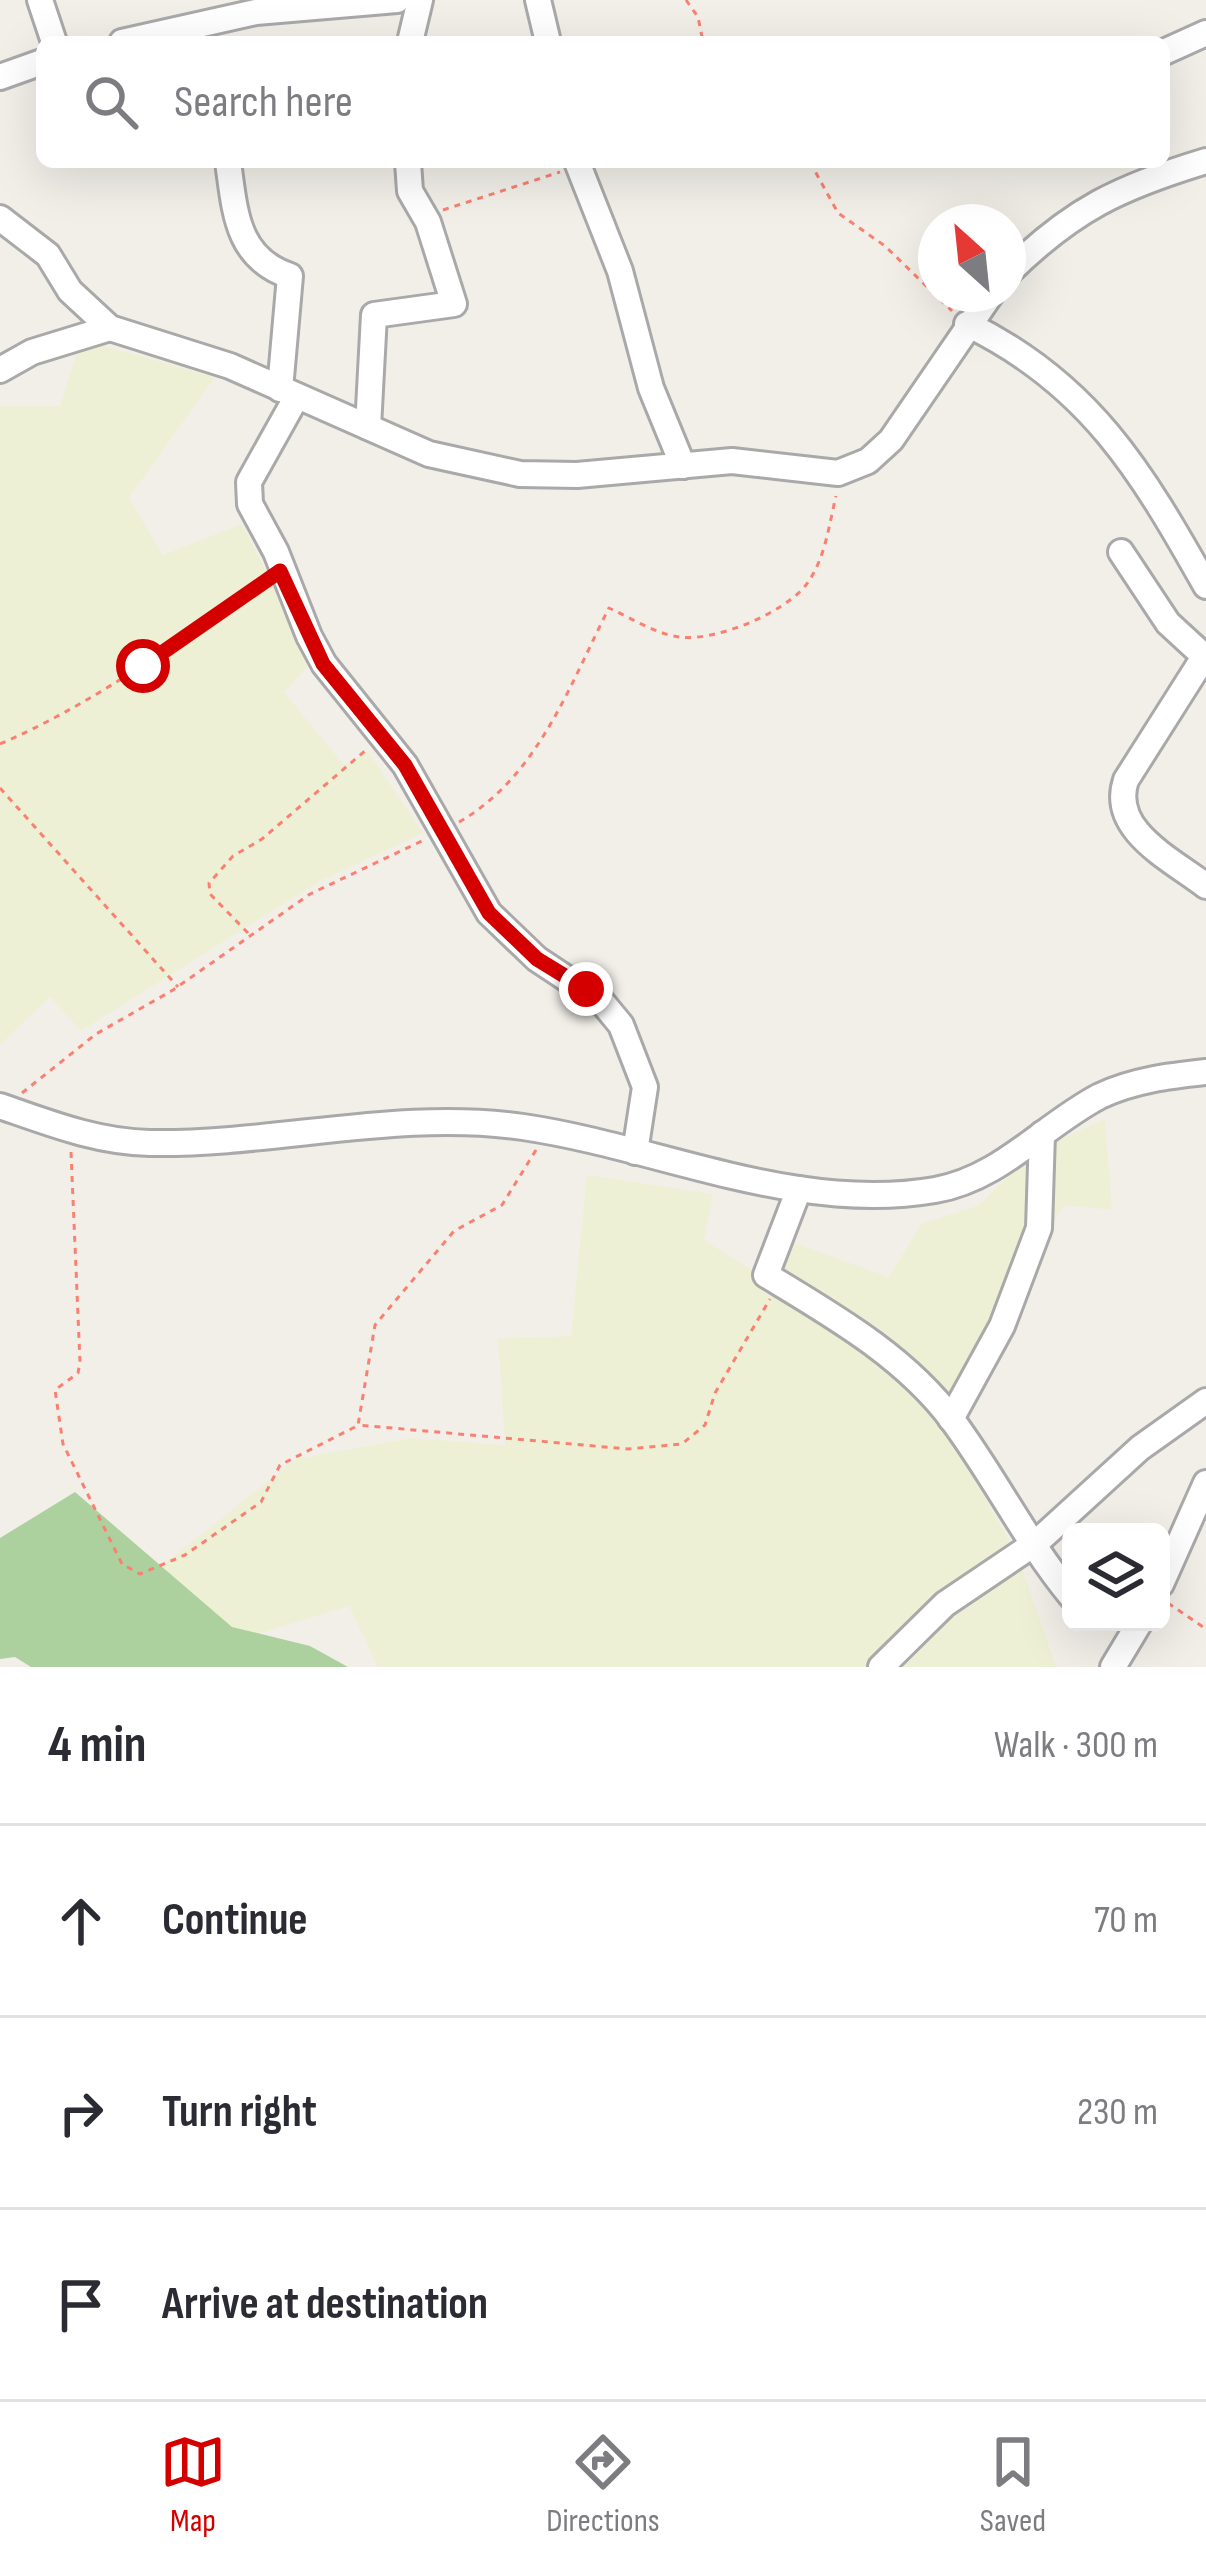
<!DOCTYPE html>
<html lang="en">
<head>
<meta charset="utf-8">
<style>
  :root { --surface:#fff; --page:#f7f7f7; --text:#2b2b33; --muted:#7c7c81; --line:#e1e1e2; --accent:#d40000 }
  body { margin:0; font-family:"Sofia Sans Condensed",sans-serif; background:var(--page); color:var(--text) }
  .controls { position:absolute; right:36px; bottom:36px; display:grid; overflow:hidden; border-radius:18px; box-shadow:0 12px 48px #0002 }
  .controls button { width:108px; height:108px; display:grid; place-items:center; padding:0; border:0; border-bottom:3px solid var(--line); background:var(--surface); color:var(--text); font:60px sans-serif }
  .compass { position:absolute; left:918px; top:204px; width:108px; height:108px; border-radius:50%; background:var(--surface); box-shadow:0 12px 48px #0002; rotate:333deg }
  .stop { position:absolute; width:36px; height:36px; margin:-27px; border:9px solid #d40000; border-radius:50%; background:#fff }
  .stop.end { background:#d40000; border-color:#fff; box-shadow:0 3px 12px #0008 }
  .list { margin:0; padding:0; list-style:none }
  h2 { display:flex; justify-content:space-between; align-items:center; height:156px; margin:0; padding:0 48px; font-size:51px }
  h2 small { font-size:39px; font-weight:400; color:var(--muted) }
  .list li { display:grid; grid-template-columns:78px 1fr auto; gap:36px; align-items:center; box-sizing:border-box; height:192px; padding:0 48px; border-top:3px solid var(--line) }
  .list b { display:block; font-size:45px; white-space:nowrap }
  .list em { font-size:39px; font-style:normal; color:var(--muted) }
  .icon { flex:none; width:66px; height:66px; fill:none; stroke:currentColor; stroke-width:2; stroke-linecap:round; stroke-linejoin:round }
  .map { position:relative; flex:none; width:1206px; height:1667px; overflow:hidden }
  .search { position:absolute; background:var(--surface); box-shadow:0 12px 48px #0002; left:36px; right:36px; top:36px; height:132px; display:flex; align-items:center; gap:30px; box-sizing:border-box; padding:0 42px; border-radius:18px; color:var(--muted); font-size:45px }
  .sheet { height:732px; background:var(--surface) }
  nav { display:flex; justify-content:space-around; align-items:center; box-sizing:border-box; height:168px; border-top:3px solid var(--line); background:var(--surface); font-size:33px; color:var(--muted) }
  nav a { display:grid; justify-items:center; gap:6px }
  nav .on { color:var(--accent) }
  .map>svg:first-child { display:block }
  .farmland { fill:#eef0d5 }
  .forest { fill:#add19e }
  .lines { fill:none; stroke-linecap:round; stroke-linejoin:round }
  .minor-casing { stroke:#a9a9a9; stroke-width:30 }
  .path { stroke:#fa8072; stroke-width:3; stroke-dasharray:6 6; stroke-linecap:butt }
  .minor { stroke:#fff; stroke-width:24 }
  .route { stroke:#d40000; stroke-width:15 }
</style>
</head>
<body>
<div class="map">
<svg width="1206" height="1667" viewBox="0 0 1206 1667">
  <rect width="100%" height="100%" fill="#f2efe9"/>
  <g class="farmland">
    <polygon points="101,345 215,377 129,498 163,555 242,524 312,662 284,692 344,765 368,752 423,833 320,881 81,1031 50,997 0,1045 0,406 60,406 79,346"/>
    <polygon points="1105,1119 1112,1210 1064,1205 939,1420 1017,1553 1056,1667 378,1667 349,1606 179,1658 136,1586 296,1459 412,1438 505,1445 498,1339 571,1336 587,1175 713,1194 704,1240 754,1271 775,1236 889,1277 921,1224 977,1206 1038,1149"/>
  </g>
  <polygon class="forest" points="75,1492 232,1627 310,1646 348,1667 31,1667 15,1657 0,1659 0,1538"/>
  <g class="lines">
    <g class="minor-casing">
      <g id="minor">
        <polyline points="40,0 54,42"/>
        <polyline points="538,0 548,42"/>
        <polyline points="122,42 256,12 397,0"/>
        <polyline points="410,42 420,0"/>
        <polyline points="1164,52 1206,33"/>
        <polyline points="0,77 42,62"/>
        <path d="M228,162C235,211 236,258 290,276L280,389"/>
        <polyline points="577,162 620,271 651,388 683,466"/>
        <polyline points="0,218 48,255 70,291 110,328 230,366 429,454 520,474 577,475 732,461 838,473 868,461 891,440 991,294"/>
        <path d="M1008,273C1073,209 1120,187 1206,161"/>
        <path d="M967,324C1089,383 1142,472 1206,586"/>
        <polyline points="0,370 32,352 110,328"/>
        <polyline points="297,396 249,482 250,504 276,552 309,636 324,664 405,765 489,913 537,959 602,1002 621,1025 645,1087 635,1152"/>
        <polyline points="368,427 374,315 454,304 428,222 410,191 408,162"/>
        <polyline points="1121,552 1168,623 1206,658"/>
        <path d="M1204,657L1126,780C1109,830 1171,859 1206,886"/>
        <path d="M0,1106C49,1123 97,1142 150,1143C274,1145 399,1109 523,1127C659,1147 796,1214 935,1190C1000,1179 1044,1125 1100,1096C1134,1080 1169,1076 1206,1072"/>
        <path d="M799,1189L766,1275C832,1315 906,1357 953,1421C995,1478 1026,1541 1071,1596"/>
        <polyline points="951,1419 1002,1326 1039,1228 1042,1134"/>
        <polyline points="1161,1584 1206,1483"/>
        <polyline points="881,1667 945,1604 1037,1542 1140,1448 1206,1401"/>
        <polyline points="1113,1667 1140,1622"/>
      </g>
    </g>
    <g class="path">
      <polyline points="686,0 698,17 703,42"/>
      <polyline points="810,162 838,213 885,246 952,311"/>
      <polyline points="443,210 560,172"/>
      <path d="M0,744C95,703 179,641 264,582"/>
      <polyline points="0,788 178,987"/>
      <path d="M459,822C538,777 570,684 609,608C631,618 656,634 679,637C714,642 783,614 806,585C825,560 829,525 836,496"/>
      <polyline points="248,933 210,894 209,883 233,856 262,839 366,750"/>
      <polyline points="22,1093 96,1034 173,990 310,894 424,840"/>
      <polyline points="536,1150 502,1205 454,1231 375,1325 358,1425 628,1449 682,1444 705,1425 715,1393 770,1299"/>
      <polyline points="71,1152 80,1362 78,1373 55,1390 63,1444 122,1564 140,1574 185,1555 261,1502 280,1465 357,1426"/>
      <polyline points="1168,1603 1206,1629"/>
    </g>
    <use href="#minor" class="minor"/>
  </g>
  <g class="lines">
    <polyline class="route" points="143,666 280,571 323,664 405,765 489,913 537,959 586,989"/>
  </g>
</svg>
<div class="controls">
<button><svg class="icon" aria-label="layers" viewBox="0 0 24 24"><path d="M12 4l9 5-9 5-9-5zM3 14l9 5 9-5"/></svg></button>
</div>
<svg class="compass" viewBox="-18 -18 36 36"><path d="M0-13l5 13h-10z" fill="#e53935"/><path d="M0 13l5-13h-10z" fill="#7c7c81"/></svg>
<div class="stop" style="left:143px;top:666px"></div>
<div class="stop end" style="left:586px;top:989px"></div>
<div class="search"><svg class="icon" aria-label="search" viewBox="0 0 24 24"><circle cx="10" cy="10" r="6"/><path d="M15 15l6 6"/></svg>Search here</div>
</div>
<section class="sheet">
<h2>4 min<small>Walk · 300 m</small></h2>
<ul class="list">
<li><svg class="icon" aria-label="ahead" viewBox="0 0 24 24"><path d="M12 20V5M6 11l6-6 6 6"/></svg><div><b>Continue</b></div><em>70 m</em></li>
<li><svg class="icon" aria-label="right" viewBox="0 0 24 24"><path d="M7 20v-9h11M14 6l5 5-5 5"/></svg><div><b>Turn right</b></div><em>230 m</em></li>
<li><svg class="icon" aria-label="arrive" viewBox="0 0 24 24"><path d="M6 21V4h12l-3 4 3 4H6"/></svg><div><b>Arrive at destination</b></div></li>
</ul>
</section>
<nav>
<a class="on"><svg class="icon" aria-label="map" viewBox="0 0 24 24"><path d="M3 6l6-2 6 2 6-2v14l-6 2-6-2-6 2zM9 4v14M15 6v14"/></svg>Map</a>
<a><svg class="icon" aria-label="directions" viewBox="0 0 24 24"><path d="M12 3l9 9-9 9-9-9zM9 14v-3h6M13 9l2 2-2 2"/></svg>Directions</a>
<a><svg class="icon" aria-label="saved" viewBox="0 0 24 24"><path d="M7 4h10v16l-5-4-5 4z"/></svg>Saved</a>
</nav>
</body>
</html>
